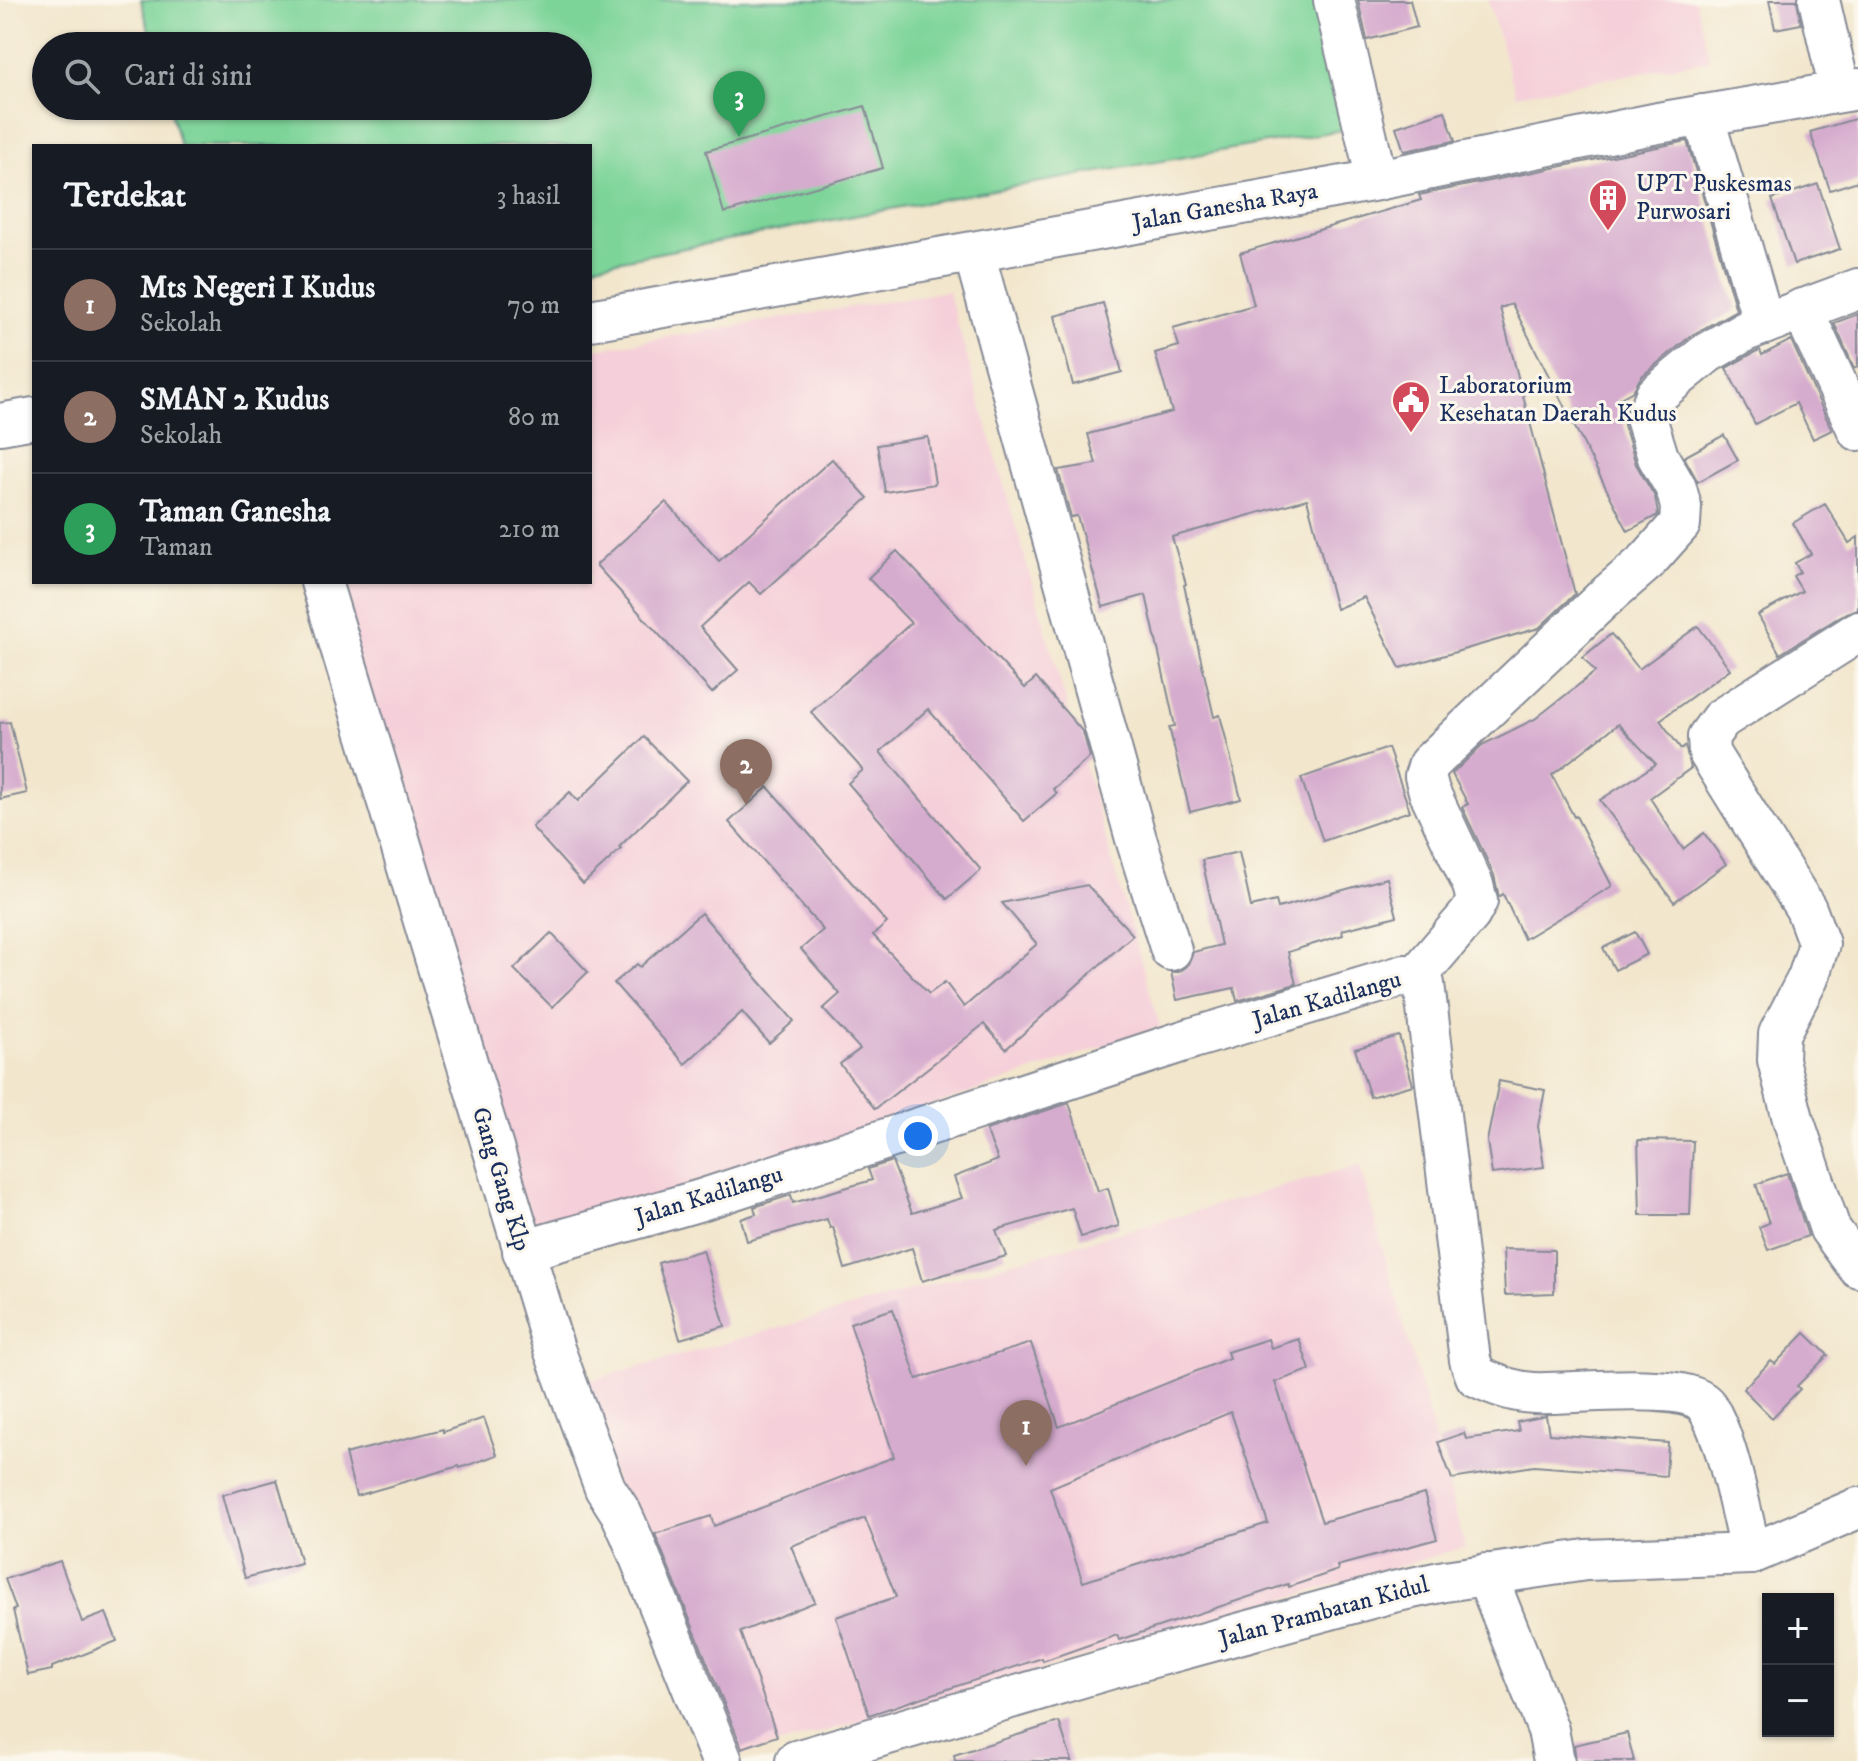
<!DOCTYPE html>
<html lang="id">
<head>
<meta charset="utf-8">
<style>
  :root { --surface:#171b24; --page:#242831; --text:#f1f3f6; --muted:#9ea1a6; --line:#363941; --accent:#b45309 }
  body { margin:0; font-family:"IM FELL DW Pica",serif; background:var(--page); color:var(--text) }
  .controls { position:absolute; right:24px; bottom:24px; display:grid; overflow:hidden; border-radius:0px; box-shadow:0 2px 6px #0004 }
  .controls button { width:72px; height:72px; display:grid; place-items:center; padding:0; border:0; border-bottom:2px solid var(--line); background:var(--surface); color:var(--text); font:40px sans-serif }
  .you { position:absolute; left:918px; top:1136px; width:28px; height:28px; margin:-20px; border:6px solid #fff; border-radius:50%; background:#1a73e8; box-shadow:0 0 0 12px #1a73e833 }
  .badge { display:grid; place-items:center; width:52px; height:52px; border-radius:50%; background:var(--accent); color:#fff; font-size:26px; font-weight:700 }
  .pin { position:absolute; translate:-50% -66px; filter:drop-shadow(0 2px 4px #0008) }
  .pin::after { content:''; position:absolute; top:42px; width:28px; height:24px; background:inherit; clip-path:polygon(0 0,100% 0,50% 100%) }
  .list { margin:0; padding:0; list-style:none }
  h2 { display:flex; justify-content:space-between; align-items:center; height:104px; margin:0; padding:0 32px; font-size:34px }
  h2 small { font-size:26px; font-weight:400; color:var(--muted) }
  .list li { display:grid; grid-template-columns:52px 1fr auto; gap:24px; align-items:center; box-sizing:border-box; height:112px; padding:0 32px; border-top:2px solid var(--line) }
  .list b { display:block; font-size:30px; white-space:nowrap }
  .list p { margin:0; font-size:26px; white-space:nowrap; color:var(--muted) }
  .list em { font-size:26px; font-style:normal; color:var(--muted) }
  .icon { flex:none; width:44px; height:44px; fill:none; stroke:currentColor; stroke-width:2; stroke-linecap:round; stroke-linejoin:round }
  .map { position:relative; flex:none; width:1858px; height:1761px; overflow:hidden }
  .search { position:absolute; background:var(--surface); box-shadow:0 2px 6px #0004; left:32px; top:32px; width:560px; height:88px; display:flex; align-items:center; gap:20px; box-sizing:border-box; padding:0 28px; border-radius:44px; color:var(--muted); font-size:30px }
  .panel { position:absolute; background:var(--surface); box-shadow:0 2px 6px #0004; left:32px; top:144px; width:560px; height:440px; border-radius:0px }
  .map>svg:first-child { display:block }
  .built { fill:#f5cfd9 }
  .green { fill:#7dd499; stroke:#4c827c; stroke-width:2 }
  .building { fill:#d6acce; fill-rule:evenodd }
  .lines { fill:none; stroke-linecap:round; stroke-linejoin:round }
  .minor-casing { stroke:#868a95; stroke-width:44 }
  .minor { stroke:#fff; stroke-width:40 }
  .labels { text-anchor:middle; dominant-baseline:central; stroke-width:6; stroke-linejoin:round; paint-order:stroke }
  .poi-label { font-size:24px; fill:#1b2f5e; stroke:#fbf7ec; text-anchor:start }
  .street-label { font-size:24px; fill:#1b2f5e; stroke:#fbf7ec }
</style>
</head>
<body>
<div class="map">
<svg width="1858" height="1761" viewBox="0 0 1858 1761">
  <rect width="100%" height="100%" fill="#fbf7ec"/>
  <filter id="ink" filterUnits="userSpaceOnUse"><feTurbulence type="fractalNoise" baseFrequency=".0125" numOctaves="2"/><feDisplacementMap in="SourceGraphic" scale="16" xChannelSelector="R" yChannelSelector="G"/><feConvolveMatrix kernelMatrix="1 2 1 2 8 2 1 2 1" color-interpolation-filters="sRGB"/></filter>
  <filter id="wash" filterUnits="userSpaceOnUse"><feTurbulence type="fractalNoise" baseFrequency=".006" numOctaves="4" result="noise"/><feDisplacementMap in="SourceGraphic" scale="32" xChannelSelector="R" yChannelSelector="G"/><feGaussianBlur stdDeviation="1.8" result="paint"/><feColorMatrix in="noise" values="0 0 0 0 0 0 0 0 0 0 0 0 0 0 0 0 0 1.4 0 .05"/><feComposite in="paint" operator="in"/></filter>
  <g filter="url(#wash)">
    <rect width="100%" height="100%" fill="#f2e6cc"/>
    <g class="built">
      <polygon points="1488,0 1695,0 1710,60 1516,95"/>
      <polygon points="948,291 1160,1027 528,1245 331,582 590,582 590,350"/>
      <polygon points="1360,1165 1465,1547 725,1760 578,1384"/>
    </g>
    <polygon class="green" points="141,0 1318,0 1354,128 965,195 590,266 590,146 180,146 169,106 578,106 578,46 153,46"/>
    <g id="blocks">
      <g class="building">
        <polygon points="1358,0 1410,0 1417,27 1367,40"/>
        <polygon points="1769,0 1797,0 1801,24 1775,29"/>
        <polygon points="865,106 883,168 724,213 706,151"/>
        <polygon points="1445,111 1455,141 1404,151 1396,127"/>
        <polygon points="1858,118 1858,181 1830,190 1810,132"/>
        <polygon points="1687,141 1736,310 1692,335 1641,377 1633,391 1617,400 1624,413 1624,425 1636,464 1655,497 1658,515 1628,531 1512,304 1500,308 1575,594 1539,628 1400,668 1364,597 1336,609 1307,499 1172,537 1186,584 1184,585 1214,717 1220,715 1241,799 1190,812 1169,727 1175,726 1146,595 1103,607 1077,516 1071,517 1058,470 1096,464 1088,434 1172,412 1155,353 1179,346 1173,328 1254,305 1240,253 1421,200 1419,195"/>
        <polygon points="1818,184 1840,249 1794,264 1772,199"/>
        <polygon points="1103,303 1122,372 1073,385 1055,316"/>
        <polygon points="1858,314 1858,366 1854,368 1834,323"/>
        <polygon points="1791,340 1832,430 1813,439 1796,403 1755,424 1726,368 1755,352 1760,350 1762,355"/>
        <polygon points="1724,435 1738,460 1698,482 1684,457"/>
        <polygon points="928,437 935,484 885,492 877,445"/>
        <polygon points="832,459 868,498 761,594 749,582 700,627 738,670 712,693 596,565 666,502 719,561"/>
        <polygon points="1825,504 1849,543 1858,537 1858,609 1846,613 1780,654 1758,615 1802,591 1793,576 1800,572 1795,563 1811,554 1793,523"/>
        <polygon points="897,551 1025,688 1036,678 1083,732 1090,757 1053,789 1057,793 1024,821 928,709 880,752 981,870 947,899 848,783 863,770 811,712 911,623 868,578"/>
        <polygon points="1698,626 1730,669 1660,720 1681,749 1685,746 1691,768 1650,798 1683,849 1704,833 1726,864 1674,902 1600,800 1656,764 1618,724 1552,775 1574,817 1576,816 1612,886 1524,939 1503,894 1499,897 1494,875 1462,807 1468,804 1452,774 1482,745 1535,719 1595,672 1583,657 1611,634 1639,669"/>
        <polygon points="10,722 27,793 0,799 0,723"/>
        <polygon points="644,737 687,781 619,847 621,849 583,884 532,827 570,792 578,801"/>
        <polygon points="1388,748 1410,811 1323,841 1301,778"/>
        <polygon points="768,787 887,923 873,935 929,994 945,982 964,1007 1037,944 1002,903 1087,885 1133,935 1006,1049 984,1024 875,1109 840,1064 860,1049 823,1009 840,994 801,949 823,930 729,822"/>
        <polygon points="1239,852 1251,907 1276,901 1278,908 1387,878 1397,916 1342,930 1343,935 1288,952 1296,984 1237,1001 1234,988 1177,1000 1171,972 1179,972 1187,966 1193,952 1221,945 1202,860"/>
        <polygon points="701,913 794,1021 769,1043 742,1012 685,1064 614,983 637,964 640,967"/>
        <polygon points="1635,932 1647,954 1615,970 1603,948"/>
        <polygon points="551,933 588,972 552,1007 514,969"/>
        <polygon points="1399,1036 1413,1085 1370,1097 1355,1049"/>
        <polygon points="1499,1081 1545,1090 1538,1126 1544,1167 1492,1174 1487,1141"/>
        <polygon points="1069,1103 1098,1191 1108,1188 1119,1226 1081,1237 1072,1208 996,1230 1006,1256 922,1281 912,1248 845,1269 833,1227 830,1228 827,1219 747,1241 741,1219 756,1214 754,1207 791,1195 793,1203 872,1180 868,1169 892,1161 912,1213 962,1198 954,1177 998,1160 986,1130"/>
        <polygon points="1638,1140 1693,1141 1690,1215 1640,1215"/>
        <polygon points="1787,1173 1808,1236 1768,1250 1759,1227 1769,1223 1756,1184"/>
        <polygon points="1503,1249 1554,1250 1554,1293 1505,1295"/>
        <polygon points="703,1250 725,1326 680,1339 658,1263"/>
        <path d="M893,1309L917,1379L1031,1343L1059,1427L1229,1358L1227,1352L1268,1339L1271,1348L1299,1339L1310,1370L1275,1382L1322,1522L1424,1494L1437,1539L1337,1566L1338,1570L1289,1587L1288,1584L1119,1640L1117,1635L1043,1661L1042,1658L869,1715L836,1617L896,1597L865,1518L791,1546L815,1602L740,1632L777,1736L742,1748L655,1534L711,1516L714,1526L894,1457L850,1323ZM1231,1412L1268,1523L1083,1582L1050,1488Z"/>
        <polygon points="1805,1333 1828,1355 1797,1386 1800,1389 1772,1418 1743,1389 1771,1361 1775,1364"/>
        <polygon points="1546,1416 1549,1434 1668,1443 1666,1476 1534,1466 1452,1479 1438,1442 1464,1433 1466,1439 1519,1431 1517,1422"/>
        <polygon points="484,1418 497,1455 460,1468 459,1466 356,1496 345,1454 443,1429 443,1432"/>
        <polygon points="277,1480 301,1563 245,1578 222,1495"/>
        <polygon points="60,1561 82,1622 106,1613 117,1641 52,1667 52,1670 28,1675 13,1610 16,1609 5,1579"/>
        <polygon points="1059,1722 1072,1761 955,1761 954,1755"/>
        <polygon points="1627,1733 1634,1761 1576,1761 1574,1745"/>
      </g>
    </g>
  </g>
  <g filter="url(#ink)">
    <use href="#blocks" fill-opacity="0" stroke="#868a95" stroke-width="2"/>
    <g class="lines">
      <g class="minor-casing">
        <g id="minor">
          <polyline points="1334,0 1377,180"/>
          <polyline points="1819,0 1840,91"/>
          <polyline points="1703,115 1764,324"/>
          <polyline points="974,253 1136,839 1171,950"/>
          <polyline points="1802,309 1858,430"/>
          <polyline points="590,320 1377,180 1658,123 1858,89"/>
          <polyline points="0,424 34,418"/>
          <polyline points="321,582 554,1349 605,1488 621,1513 631,1535 722,1761"/>
          <polyline points="1858,632 1721,719 1708,737 1709,753 1806,909 1819,944 1808,978 1779,1034 1778,1060 1793,1119 1830,1229 1858,1267"/>
          <polyline points="1416,977 1470,914 1477,901 1473,885 1429,791 1425,776 1429,764 1603,599 1647,561 1680,524 1681,507 1676,488 1658,457 1646,418 1656,395 1707,353 1745,331 1858,289"/>
          <path d="M523,1251L701,1200L1193,1038L1405,975L1416,977L1424,984L1470,1360L1476,1376C1494,1385 1513,1392 1534,1393C1568,1395 1689,1379 1707,1407C1728,1440 1741,1514 1751,1554"/>
          <polyline points="1486,1574 1548,1730 1554,1761"/>
          <polyline points="796,1761 1109,1669 1393,1592 1445,1581 1586,1560 1751,1554 1858,1508"/>
        </g>
      </g>
      <use href="#minor" class="minor"/>
    </g>
  </g>
  <defs>
    <g id="building-pin" transform="scale(2)"><path d="M0 17L-7.5 6A9.5 9.5 0 1 1 7.5 6Z" fill="#d1495b" stroke="#fbf7ec"/><path d="M-4-6H4V6H1V3H-1V6H-4ZM-2.5-4.3h1.7v1.8h-1.7ZM.8-4.3h1.7v1.8H.8ZM-2.5-1h1.7V.8h-1.7ZM.8-1h1.7V.8H.8Z" fill="#fff"/></g>
    <g id="civic-pin" transform="scale(2)"><path d="M0 17L-7.5 6A9.5 9.5 0 1 1 7.5 6Z" fill="#d1495b" stroke="#fbf7ec"/><path d="M-.6-6.5H3V-4.5H.6V-3L4-1V1h2V6H-6V1h2V-1L-.6-3ZM-1.2 2.5V6h2.4V2.5Z" fill="#fff"/></g>
  </defs>
  <g fill-rule="evenodd">
    <use href="#building-pin" x="1608" y="198"/>
    <use href="#civic-pin" x="1411" y="400"/>
  </g>
  <g class="labels">
    <g class="poi-label">
      <text x="1636" y="184">UPT Puskesmas<tspan x="1636" dy="28">Purwosari</tspan></text>
      <text x="1439" y="386">Laboratorium<tspan x="1439" dy="28">Kesehatan Daerah Kudus</tspan></text>
    </g>
    <g class="street-label">
      <text transform="translate(1225 207) rotate(-10)">Jalan Ganesha Raya</text>
      <text transform="translate(1327 1000) rotate(-16)">Jalan Kadilangu</text>
      <text transform="translate(501 1179) rotate(73)">Gang Gang Klp</text>
      <text transform="translate(709 1196) rotate(-17)">Jalan Kadilangu</text>
      <text transform="translate(1324 1612) rotate(-15)">Jalan Prambatan Kidul</text>
    </g>
  </g>
</svg>
<div class="controls">
<button>+</button>
<button>−</button>
</div>
<div class="you"></div>
<div class="pin badge" style="left:1026px;top:1466px;background:#8d6e63">1</div>
<div class="pin badge" style="left:746px;top:805px;background:#8d6e63">2</div>
<div class="pin badge" style="left:739px;top:137px;background:#2e9e5b">3</div>
<div class="search"><svg class="icon" aria-label="search" viewBox="0 0 24 24"><circle cx="10" cy="10" r="6"/><path d="M15 15l6 6"/></svg>Cari di sini</div>
<section class="panel">
<h2>Terdekat<small>3 hasil</small></h2>
<ul class="list">
<li><span class="badge" style="background:#8d6e63">1</span><div><b>Mts Negeri I Kudus</b><p>Sekolah</p></div><em>70 m</em></li>
<li><span class="badge" style="background:#8d6e63">2</span><div><b>SMAN 2 Kudus</b><p>Sekolah</p></div><em>80 m</em></li>
<li><span class="badge" style="background:#2e9e5b">3</span><div><b>Taman Ganesha</b><p>Taman</p></div><em>210 m</em></li>
</ul>
</section>
</div>
</body>
</html>
